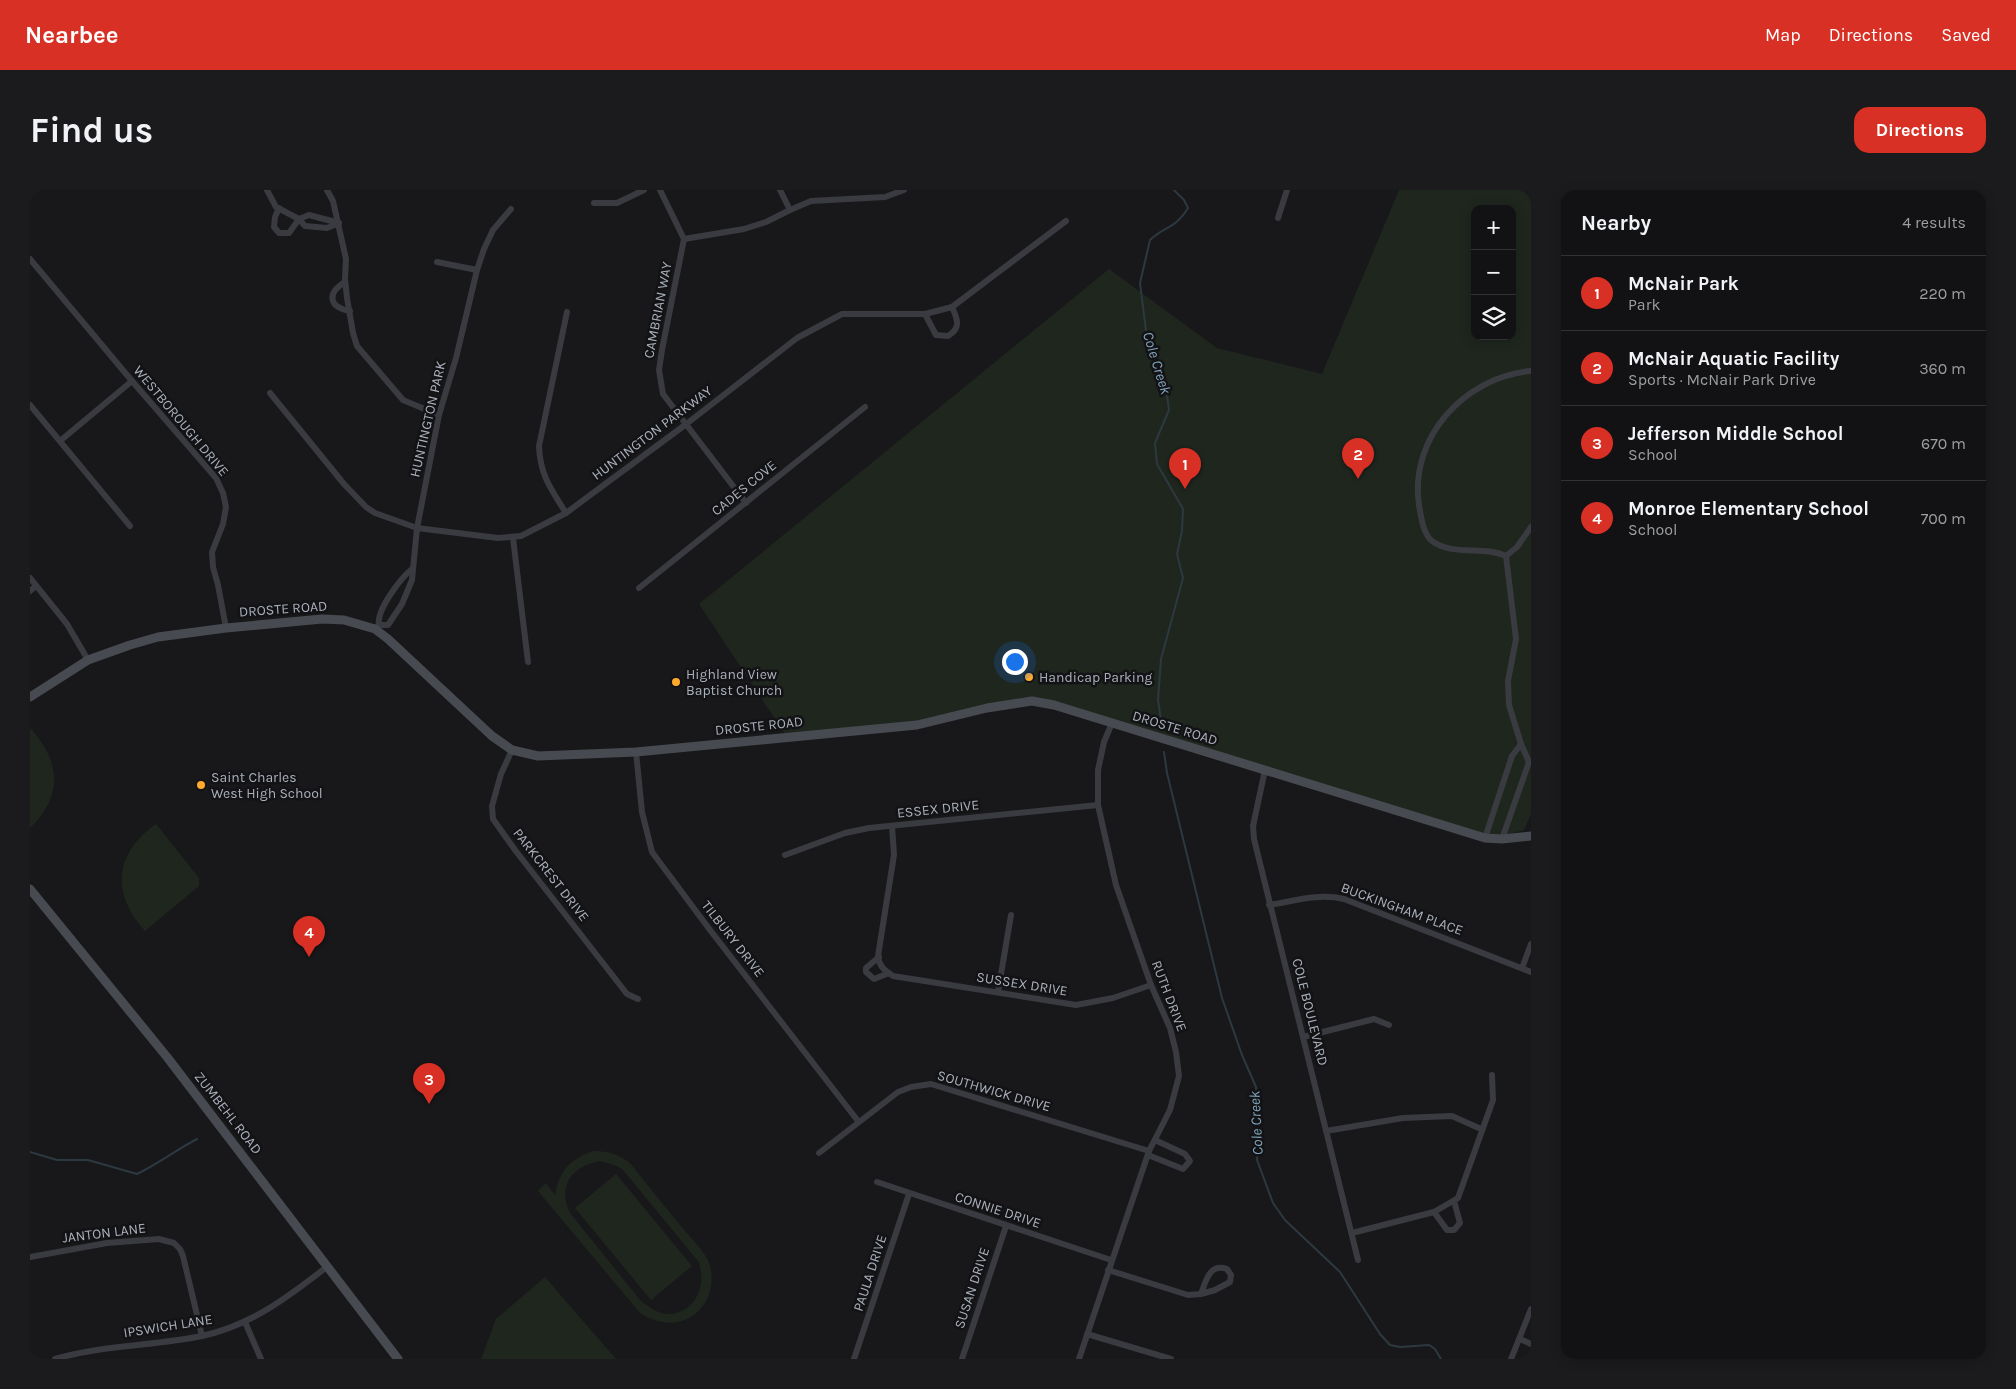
<!DOCTYPE html>
<html lang="en">
<head>
<meta charset="utf-8">
<style>
  :root { --surface:#121214; --page:#1b1b1d; --text:#f1f3f6; --muted:#9c9ea0; --line:#313234; --accent:#d93025 }
  body { margin:0; font-family:Karla,sans-serif; background:var(--page); color:var(--text) }
  .controls { position:absolute; right:15px; top:15px; display:grid; overflow:hidden; border-radius:10px; box-shadow:0 2px 12px #0003 }
  .controls button { width:45px; height:45px; display:grid; place-items:center; padding:0; border:0; border-bottom:1px solid var(--line); background:var(--surface); color:var(--text); font:25px sans-serif }
  .you { position:absolute; left:984px; top:471px; width:18px; height:18px; margin:-12px; border:4px solid #fff; border-radius:50%; background:#1a73e8; box-shadow:0 0 0 8px #1a73e833 }
  .badge { display:grid; place-items:center; width:32px; height:32px; border-radius:50%; background:var(--accent); color:#fff; font-size:16px; font-weight:700 }
  .pin { position:absolute; translate:-50% -41px; filter:drop-shadow(0 1px 2px #0008) }
  .pin::after { content:''; position:absolute; top:26px; width:18px; height:15px; background:inherit; clip-path:polygon(0 0,100% 0,50% 100%) }
  .list { margin:0; padding:0; list-style:none }
  h2 { display:flex; justify-content:space-between; align-items:center; height:65px; margin:0; padding:0 20px; font-size:21px }
  h2 small { font-size:16px; font-weight:400; color:var(--muted) }
  .list li { display:grid; grid-template-columns:32px 1fr auto; gap:15px; align-items:center; box-sizing:border-box; height:75px; padding:0 20px; border-top:1px solid var(--line) }
  .list b { display:block; font-size:19px; white-space:nowrap }
  .list p { margin:0; font-size:16px; white-space:nowrap; color:var(--muted) }
  .list em { font-size:16px; font-style:normal; color:var(--muted) }
  .icon { flex:none; width:28px; height:28px; fill:none; stroke:currentColor; stroke-width:2; stroke-linecap:round; stroke-linejoin:round }
  .map { position:relative; flex:none; width:1501px; height:1169px; overflow:hidden; border-radius:15px }
  header { display:flex; align-items:center; gap:30px; box-sizing:border-box; height:70px; padding:0 25px; background:var(--accent); color:#fff }
  header strong { font-size:24px }
  nav { display:flex; gap:28px; margin-inline-start:auto; font-size:18px }
  .intro { display:flex; align-items:center; justify-content:space-between; box-sizing:border-box; height:120px; padding:0 30px }
  h1 { margin:0; font-size:35px }
  .button { padding:12px 22px; border-radius:15px; background:var(--accent); color:#fff; font-size:18px; font-weight:700 }
  main { display:flex; gap:30px; padding:0 30px }
  aside { flex:1; background:var(--surface); border-radius:15px; box-shadow:0 2px 12px #0003 }
  .map>svg:first-child { display:block }
  .green { fill:#1e261e; fill-rule:evenodd }
  .lines { fill:none; stroke-linecap:round; stroke-linejoin:round }
  .stream { stroke:#2d3940; stroke-width:2 }
  .street { stroke:#393b40; stroke-width:6 }
  .secondary { stroke:#474a50; stroke-width:9 }
  .poi-dot { fill:#ffaa2c; stroke:#131316; stroke-width:2 }
  .labels { text-anchor:middle; dominant-baseline:central; stroke-width:5; stroke-linejoin:round; paint-order:stroke }
  .street-label { font-size:14px; fill:#aab0bb; stroke:#131316 }
  .poi-label { font-size:14px; fill:#aab0bb; stroke:#131316; text-anchor:start }
  .water-label { font-size:15px; font-style:italic; fill:#7fa1b8; stroke:#131316 }
</style>
</head>
<body>
<header>
<strong>Nearbee</strong>
<nav><a>Map</a><a>Directions</a><a>Saved</a></nav>
</header>
<div class="intro"><h1>Find us</h1><a class="button">Directions</a></div>
<main>
<div class="map">
<svg width="1501" height="1169" viewBox="0 0 1501 1169">
  <rect width="100%" height="100%" fill="#18181b"/>
  <g class="green">
    <path d="M1369,0H1501V624L1494,640L1465,648L1002,512L887,535L757,547L669,414L1079,79L1187,158L1292,184ZM1445,19H1482V146H1445Z"/>
    <path d="M0,538C30,570 34,606 0,638Z"/>
    <path d="M126,634L169,688V696L115,741C81,704 84,663 126,634Z"/>
    <path d="M563,961C578,961 589,964 601,974C618,996 636,1018 654,1040C663,1050 674,1061 679,1073C686,1093 679,1116 661,1127C643,1137 626,1133 610,1123L508,1001L516,993L525,1005C529,981 540,969 563,961ZM570,971L587,976L593,980L668,1071C678,1093 666,1123 639,1124C628,1124 619,1117 611,1111L540,1023C527,996 542,976 570,971Z"/>
    <polygon points="586,984 662,1076 621,1110 545,1018"/>
    <polygon points="515,1087 586,1169 451,1169 466,1129"/>
  </g>
  <g class="lines">
    <g class="stream">
      <path d="M1132,537L1128,510L1131,469L1153,388L1147,364L1152,341L1153,319L1127,274L1125,253L1139,220L1136,198L1124,170L1116,141L1110,93L1120,50C1135,36 1145,39 1158,18L1154,10L1144,0"/>
      <polyline points="1134,562 1137,583 1192,808 1212,865 1226,897 1229,946 1227,970 1243,1013 1255,1030 1310,1082 1350,1144 1360,1155 1370,1157 1399,1155 1405,1159 1411,1169"/>
      <path d="M0,962L27,970H58L107,984C128,974 146,960 167,949"/>
    </g>
    <g class="street">
      <polyline points="237,0 246,17 269,29 279,25 309,33"/>
      <polyline points="297,0 303,11 316,69 315,89 317,108 323,143 327,156 373,210 409,225"/>
      <polyline points="630,0 654,49 632,160 629,180 633,204 716,313"/>
      <polyline points="750,0 760,20"/>
      <polyline points="564,13 587,13 614,0"/>
      <polyline points="249,18 245,27 244,37 249,43 259,43 269,29 275,36 297,38 309,33"/>
      <polyline points="1248,28 1257,0"/>
      <polyline points="654,49 714,39 736,32 760,20 781,11 855,7 874,0"/>
      <polyline points="0,69 102,191 186,288 193,303 196,317 193,334 182,362 183,377 188,395 196,438"/>
      <polyline points="407,72 447,80"/>
      <path d="M315,92C297,103 298,117 320,121"/>
      <path d="M895,124L906,145L918,146C931,138 928,130 922,117"/>
      <path d="M1501,181C1434,187 1379,248 1389,315C1391,326 1393,344 1402,351C1424,367 1453,355 1476,366L1487,357L1501,337"/>
      <polyline points="240,203 314,294 336,317 345,323 387,338 468,348 491,346 536,323 655,235 767,148 812,124 895,124 922,117 1036,31"/>
      <polyline points="0,215 100,336"/>
      <polyline points="30,251 102,191"/>
      <path d="M536,323C521,299 510,285 509,256L537,122"/>
      <polyline points="483,348 498,472"/>
      <polyline points="1476,366 1486,449 1478,491 1479,515 1491,554"/>
      <polyline points="0,388 37,434 58,470"/>
      <polyline points="609,398 835,217"/>
      <polyline points="0,401 6,396"/>
      <path d="M349,435C346,420 371,388 382,379"/>
      <polyline points="345,439 349,435 358,435 372,414 382,390 387,338 409,225 426,168 447,80 454,59 463,40 481,19"/>
      <polyline points="482,560 471,584 462,616 463,629 485,660 597,804 608,809"/>
      <polyline points="606,562 612,622 622,662 680,740 828,931"/>
      <polyline points="1235,580 1223,636 1224,649 1328,1070"/>
      <path d="M862,636L864,665L848,766C849,776 854,780 863,786L1046,815L1083,808L1121,795"/>
      <polyline points="1455,648 1482,566 1491,554 1499,572 1472,649"/>
      <polyline points="755,665 815,643 839,638 1068,615"/>
      <path d="M1239,715C1264,711 1289,703 1314,709L1501,782"/>
      <polyline points="849,767 836,778 836,782 844,789 859,783"/>
      <polyline points="1492,778 1501,754"/>
      <polyline points="968,802 981,725"/>
      <polyline points="1273,847 1344,829 1359,835"/>
      <polyline points="1296,941 1373,928 1422,926 1451,939"/>
      <polyline points="789,963 868,902 881,897 901,894 1119,961"/>
      <polyline points="1118,965 1153,979 1160,971 1155,964 1125,950"/>
      <polyline points="847,992 1081,1070"/>
      <polyline points="1404,1022 1417,1040 1424,1040 1430,1033 1424,1011"/>
      <polyline points="1322,1043 1404,1022 1428,1008 1463,910 1462,885"/>
      <polyline points="0,1067 77,1053 129,1049 144,1053 150,1059 153,1066 172,1146"/>
      <path d="M1078,1080L1158,1105L1171,1104C1176,1090 1180,1073 1197,1079L1201,1085L1200,1092L1185,1100L1171,1104"/>
      <polyline points="215,1132 231,1169"/>
      <polyline points="1057,1144 1141,1169"/>
      <polyline points="1490,1149 1501,1154"/>
      <path d="M25,1169C73,1155 123,1156 172,1146C222,1135 258,1107 298,1076"/>
      <polyline points="824,1169 879,1004"/>
      <polyline points="932,1169 976,1036"/>
      <polyline points="1049,1169 1119,961 1140,920 1149,886 1146,862 1140,838 1121,795 1086,695 1068,615 1068,580 1074,552 1082,533"/>
      <polyline points="1481,1169 1501,1119"/>
    </g>
    <g class="secondary">
      <polyline points="0,507 58,470 100,455 128,447 196,438 292,429 314,430 345,439 358,449 462,546 482,560 508,566 606,562 887,535 957,518 1002,511 1024,515 1455,648 1472,649 1501,646"/>
      <polyline points="0,699 137,867 368,1169"/>
    </g>
  </g>
  <g class="poi-dot">
    <circle cx="999" cy="487" r="5"/>
    <circle cx="646" cy="492" r="5"/>
    <circle cx="171" cy="595" r="5"/>
  </g>
  <g class="labels">
    <g class="street-label">
      <text transform="translate(628 120) rotate(-79)">CAMBRIAN WAY</text>
      <text transform="translate(398 229) rotate(-77)">HUNTINGTON PARK</text>
      <text transform="translate(151 231) rotate(50)">WESTBOROUGH DRIVE</text>
      <text transform="translate(622 243) rotate(-37)">HUNTINGTON PARKWAY</text>
      <text transform="translate(714 298) rotate(-39)">CADES COVE</text>
      <text transform="translate(253 419) rotate(-4)">DROSTE ROAD</text>
      <text transform="translate(729 536) rotate(-6)">DROSTE ROAD</text>
      <text transform="translate(1145 538) rotate(17)">DROSTE ROAD</text>
      <text transform="translate(908 619) rotate(-6)">ESSEX DRIVE</text>
      <text transform="translate(521 685) rotate(52)">PARKCREST DRIVE</text>
      <text transform="translate(1372 719) rotate(20)">BUCKINGHAM PLACE</text>
      <text transform="translate(703 749) rotate(52)">TILBURY DRIVE</text>
      <text transform="translate(992 794) rotate(9)">SUSSEX DRIVE</text>
      <text transform="translate(1139 806) rotate(69)">RUTH DRIVE</text>
      <text transform="translate(1280 822) rotate(76)">COLE BOULEVARD</text>
      <text transform="translate(964 901) rotate(16)">SOUTHWICK DRIVE</text>
      <text transform="translate(198 923) rotate(52)">ZUMBEHL ROAD</text>
      <text transform="translate(968 1020) rotate(18)">CONNIE DRIVE</text>
      <text transform="translate(74 1043) rotate(-7)">JANTON LANE</text>
      <text transform="translate(840 1083) rotate(-72)">PAULA DRIVE</text>
      <text transform="translate(942 1098) rotate(-72)">SUSAN DRIVE</text>
      <text transform="translate(138 1136) rotate(-9)">IPSWICH LANE</text>
    </g>
    <g class="poi-label">
      <text x="656" y="484">Highland View<tspan x="656" dy="16">Baptist Church</tspan></text>
      <text x="1009" y="487">Handicap Parking</text>
      <text x="181" y="587">Saint Charles<tspan x="181" dy="16">West High School</tspan></text>
    </g>
    <g class="water-label">
      <text transform="translate(1127 173) rotate(73)">Cole Creek</text>
      <text transform="translate(1226 933) rotate(-93)">Cole Creek</text>
    </g>
  </g>
</svg>
<div class="controls">
<button>+</button>
<button>−</button>
<button><svg class="icon" aria-label="layers" viewBox="0 0 24 24"><path d="M12 4l9 5-9 5-9-5zM3 14l9 5 9-5"/></svg></button>
</div>
<div class="you"></div>
<div class="pin badge" style="left:1155px;top:299px">1</div>
<div class="pin badge" style="left:1328px;top:289px">2</div>
<div class="pin badge" style="left:399px;top:914px">3</div>
<div class="pin badge" style="left:279px;top:767px">4</div>
</div>
<aside>
<h2>Nearby<small>4 results</small></h2>
<ul class="list">
<li><span class="badge">1</span><div><b>McNair Park</b><p>Park</p></div><em>220 m</em></li>
<li><span class="badge">2</span><div><b>McNair Aquatic Facility</b><p>Sports · McNair Park Drive</p></div><em>360 m</em></li>
<li><span class="badge">3</span><div><b>Jefferson Middle School</b><p>School</p></div><em>670 m</em></li>
<li><span class="badge">4</span><div><b>Monroe Elementary School</b><p>School</p></div><em>700 m</em></li>
</ul>
</aside>
</main>
</body>
</html>
